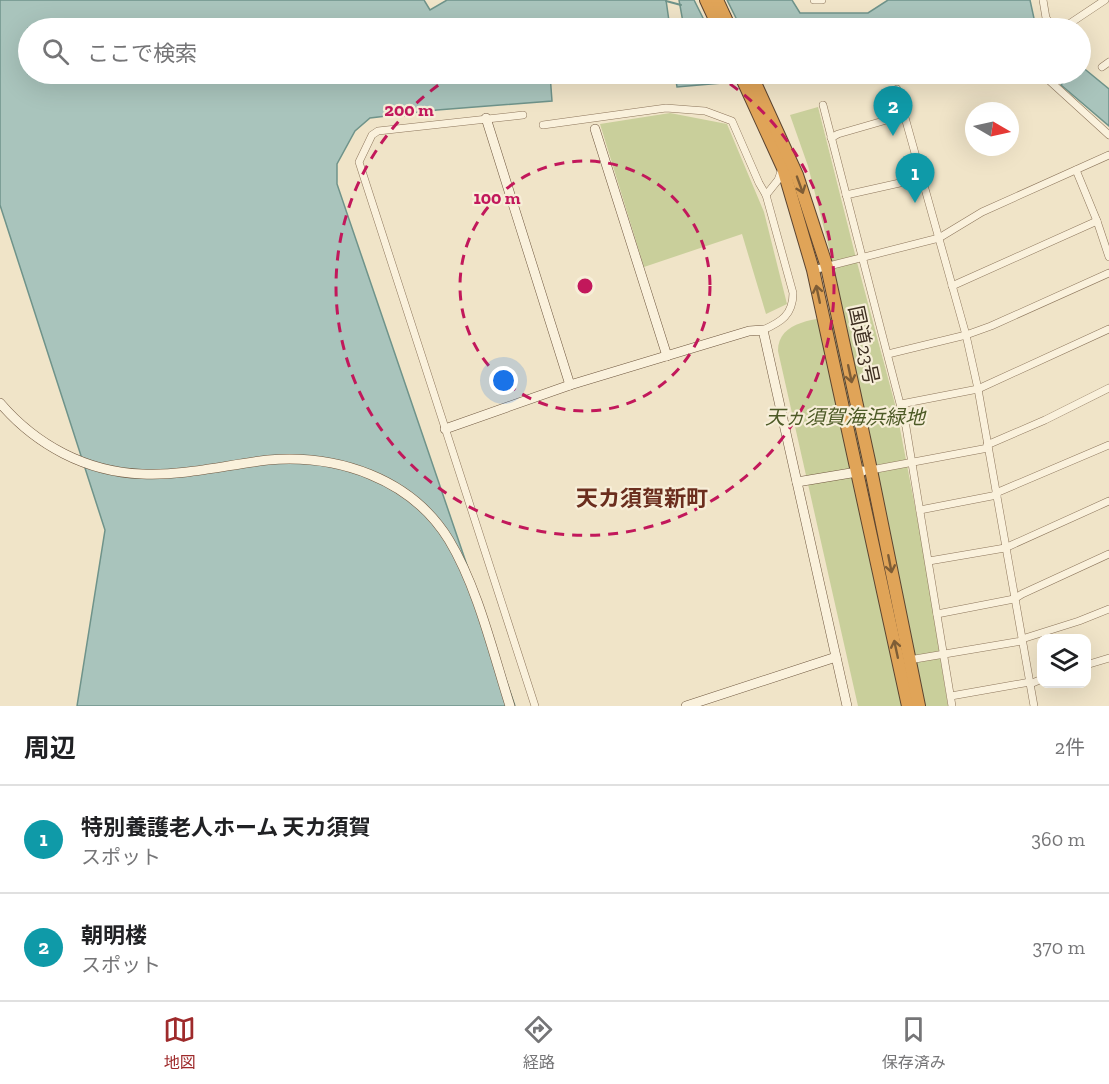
<!DOCTYPE html>
<html lang="ja">
<head>
<meta charset="utf-8">
<style>
  :root { --surface:#fff; --page:#f6f6f6; --text:#202124; --muted:#757577; --line:#e0e0e0; --accent:#9e2a2b }
  body { margin:0; font-family:"Zilla Slab","Noto Sans JP",serif; background:var(--page); color:var(--text) }
  .controls { position:absolute; right:18px; bottom:18px; display:grid; overflow:hidden; border-radius:12px; box-shadow:0 6px 24px #0002 }
  .controls button { width:54px; height:54px; display:grid; place-items:center; padding:0; border:0; border-bottom:2px solid var(--line); background:var(--surface); color:var(--text); font:30px sans-serif }
  .compass { position:absolute; left:965px; top:102px; width:54px; height:54px; border-radius:50%; background:var(--surface); box-shadow:0 6px 24px #0002; rotate:99deg }
  .you { position:absolute; left:504px; top:381px; width:21px; height:21px; margin:-15px; border:4px solid #fff; border-radius:50%; background:#1a73e8; box-shadow:0 0 0 9px #1a73e833 }
  .badge { display:grid; place-items:center; width:39px; height:39px; border-radius:50%; background:var(--accent); color:#fff; font-size:20px; font-weight:700 }
  .pin { position:absolute; translate:-50% -50px; filter:drop-shadow(0 2px 3px #0008) }
  .pin::after { content:''; position:absolute; top:32px; width:21px; height:18px; background:inherit; clip-path:polygon(0 0,100% 0,50% 100%) }
  .list { margin:0; padding:0; list-style:none }
  h2 { display:flex; justify-content:space-between; align-items:center; height:78px; margin:0; padding:0 24px; font-size:26px }
  h2 small { font-size:20px; font-weight:400; color:var(--muted) }
  .list li { display:grid; grid-template-columns:39px 1fr auto; gap:18px; align-items:center; box-sizing:border-box; height:108px; padding:0 24px; border-top:2px solid var(--line) }
  .list b { display:block; font-size:22px; white-space:nowrap }
  .list p { margin:0; font-size:20px; white-space:nowrap; color:var(--muted) }
  .list em { font-size:20px; font-style:normal; color:var(--muted) }
  .icon { flex:none; width:33px; height:33px; fill:none; stroke:currentColor; stroke-width:2; stroke-linecap:round; stroke-linejoin:round }
  .map { position:relative; flex:none; width:1109px; height:706px; overflow:hidden }
  .search { position:absolute; background:var(--surface); box-shadow:0 6px 24px #0002; left:18px; right:18px; top:18px; height:66px; display:flex; align-items:center; gap:15px; box-sizing:border-box; padding:0 21px; border-radius:33px; color:var(--muted); font-size:22px }
  .sheet { height:294px; background:var(--surface) }
  nav { display:flex; justify-content:space-around; align-items:center; box-sizing:border-box; height:84px; border-top:2px solid var(--line); background:var(--surface); font-size:16px; color:var(--muted) }
  nav a { display:grid; justify-items:center; gap:3px }
  nav .on { color:var(--accent) }
  .map>svg:first-child { display:block }
  .green { fill:#c9cf9b }
  .water { fill:#a9c4bc; stroke:#6f938a; stroke-width:1.5 }
  .lines { fill:none; stroke-linecap:round; stroke-linejoin:round }
  .stream { stroke:#6f938a; stroke-width:2 }
  .street-casing { stroke:#8d765c; stroke-width:8 }
  .secondary-casing { stroke:#6f573f; stroke-width:10 }
  .highway-casing { stroke:#5b4430; stroke-width:14 }
  .street { stroke:#faf1dc; stroke-width:7 }
  .secondary { stroke:#faf1dc; stroke-width:9 }
  .highway { stroke:#e0a458; stroke-width:12 }
  .oneway { stroke:#7e5d36 }
  .ring { fill:none; stroke:#c2185b; stroke-width:3; stroke-dasharray:10 8 }
  .labels { text-anchor:middle; dominant-baseline:central; stroke-width:4.5; stroke-linejoin:round; paint-order:stroke }
  .street-label { font-size:20px; fill:#3d2e20; stroke:#f7eed8 }
  .park-label { font-size:20px; font-style:italic; fill:#4d5a26; stroke:#f7eed8 }
  .quarter-label { font-size:22px; font-weight:bold; fill:#6b2e1e; stroke:#f7eed8 }
  .centre { fill:#c2185b; stroke:#f7eed8; stroke-width:3 }
  .ring-label { font-size:18px; text-anchor:middle; font-weight:bold; fill:#c2185b; stroke:#f7eed8; stroke-width:4.5; stroke-linejoin:round; paint-order:stroke }
</style>
</head>
<body>
<div class="map">
<svg width="1109" height="706" viewBox="0 0 1109 706">
  <rect width="100%" height="100%" fill="#f0e4c8"/>
  <g class="green">
    <path d="M818,107L858,266L896,408L922,543L948,706H858L778,351C778,320 818,319 842,315L832,272L831,256L808,166L790,115Z"/>
    <polygon points="670,113 727,124 764,212 787,304 766,314 742,234 644,267 600,124"/>
  </g>
  <g class="water">
    <polygon points="0,0 424,0 430,10 447,0 666,0 669,21 600,28 28,28 28,74 550,74 552,101 437,110 370,118 355,131 337,164 337,184 515,706 77,706 105,530 0,205"/>
    <polygon points="679,0 694,0 708,28 684,28"/>
    <polygon points="727,0 792,0 800,13 868,13 888,0 1030,0 1035,23 1040,28 741,28"/>
    <polygon points="1081,66 1109,89 1109,126 1061,85 1068,77 1065,74 1080,74"/>
    <polygon points="675,74 729,74 733,82 677,87"/>
    <polygon points="915,74 951,74 917,82"/>
  </g>
  <g class="lines">
    <polyline class="stream" points="666,1 681,5"/>
    <g class="street-casing">
      <g id="street">
        <polyline points="814,0 822,0"/>
        <polyline points="1043,0 1046,18 1054,28"/>
        <polyline points="1063,28 1105,0"/>
        <polyline points="1102,67 1109,62"/>
        <polyline points="1042,74 1109,135"/>
        <polyline points="897,89 966,335 978,389 1034,706"/>
        <polyline points="823,105 906,427 952,706"/>
        <polyline points="523,115 378,131 372,135 359,162 535,706"/>
        <path d="M543,125L666,108L705,111L732,121L759,183L766,195L793,293C793,315 781,322 763,330"/>
        <polyline points="831,138 838,134 904,115"/>
        <polyline points="1076,170 1097,221 1109,257"/>
        <polyline points="766,195 778,180 782,169"/>
        <polyline points="846,195 922,178"/>
        <polyline points="813,270 939,238 982,212 1109,155"/>
        <polyline points="952,286 1097,221"/>
        <polyline points="888,354 966,335 991,326 1109,273"/>
        <polyline points="901,404 978,389 1109,329"/>
        <polyline points="987,445 1045,420 1109,388"/>
        <polyline points="871,470 988,448"/>
        <polyline points="996,493 1109,445"/>
        <polyline points="920,510 997,495"/>
        <polyline points="929,561 1005,548 1109,501"/>
        <polyline points="937,614 1014,599 1022,594 1109,554"/>
        <polyline points="1022,639 1079,621 1109,609"/>
        <polyline points="909,660 1022,641"/>
        <polyline points="1086,665 1109,658"/>
        <polyline points="1030,684 1042,679"/>
        <polyline points="951,696 1030,682"/>
      </g>
    </g>
    <g class="secondary-casing">
      <g id="secondary">
        <polyline points="486,118 570,385"/>
        <polyline points="595,129 667,356"/>
        <path d="M0,403C36,445 86,472 142,474C184,476 226,465 268,460C337,454 411,478 449,540C478,588 493,653 510,706"/>
        <polyline points="445,429 570,385 749,331 763,330 847,706"/>
        <polyline points="797,482 863,471"/>
        <polyline points="686,706 836,657"/>
      </g>
    </g>
    <g class="highway-casing">
      <g id="highway">
        <polyline points="706,0 719,28"/>
        <polyline points="717,0 730,28"/>
        <polyline points="740,74 783,168 813,270 908,706"/>
        <polyline points="751,74 797,175 827,267 871,470 919,706"/>
      </g>
    </g>
    <use href="#street" class="street"/>
    <use href="#secondary" class="secondary"/>
    <use href="#highway" class="highway"/>
  </g>
  <defs><path id="oneway-shaft" d="M-6 0H5M1.5-3L5.5 0L1.5 3" fill="none" stroke-width="1.6" stroke-linecap="round" stroke-linejoin="round" transform="scale(1.5)"/></defs>
  <g class="oneway">
    <use href="#oneway-shaft" transform="translate(800 185) rotate(70)"/>
    <use href="#oneway-shaft" transform="translate(818 294) rotate(-102)"/>
    <use href="#oneway-shaft" transform="translate(850 374) rotate(78)"/>
    <use href="#oneway-shaft" transform="translate(890 564) rotate(79)"/>
    <use href="#oneway-shaft" transform="translate(896 649) rotate(-102)"/>
  </g>
  <g class="ring">
    <circle cx="585" cy="286" r="125"/>
    <path d="M715 74A249 249 0 1 1 455 74"/>
  </g>
  <g class="labels">
    <g class="street-label">
      <text transform="translate(864 345) rotate(78)">国道23号</text>
    </g>
    <g class="park-label">
      <text x="845" y="417">天ヵ須賀海浜緑地</text>
    </g>
    <g class="quarter-label">
      <text x="642" y="498">天カ須賀新町</text>
    </g>
  </g>
  <circle cx="585" cy="286" r="9" class="centre"/>
  <g class="ring-label">
    <text x="409" y="116">200 m</text>
    <text x="497" y="204">100 m</text>
  </g>
</svg>
<div class="controls">
<button><svg class="icon" aria-label="layers" viewBox="0 0 24 24"><path d="M12 4l9 5-9 5-9-5zM3 14l9 5 9-5"/></svg></button>
</div>
<svg class="compass" viewBox="-18 -18 36 36"><path d="M0-13l5 13h-10z" fill="#e53935"/><path d="M0 13l5-13h-10z" fill="#757577"/></svg>
<div class="you"></div>
<div class="pin badge" style="left:915px;top:203px;background:#0f9aa8">1</div>
<div class="pin badge" style="left:893px;top:136px;background:#0f9aa8">2</div>
<div class="search"><svg class="icon" aria-label="search" viewBox="0 0 24 24"><circle cx="10" cy="10" r="6"/><path d="M15 15l6 6"/></svg>ここで検索</div>
</div>
<section class="sheet">
<h2>周辺<small>2件</small></h2>
<ul class="list">
<li><span class="badge" style="background:#0f9aa8">1</span><div><b>特別養護老人ホーム 天カ須賀</b><p>スポット</p></div><em>360 m</em></li>
<li><span class="badge" style="background:#0f9aa8">2</span><div><b>朝明楼</b><p>スポット</p></div><em>370 m</em></li>
</ul>
</section>
<nav>
<a class="on"><svg class="icon" aria-label="map" viewBox="0 0 24 24"><path d="M3 6l6-2 6 2 6-2v14l-6 2-6-2-6 2zM9 4v14M15 6v14"/></svg>地図</a>
<a><svg class="icon" aria-label="directions" viewBox="0 0 24 24"><path d="M12 3l9 9-9 9-9-9zM9 14v-3h6M13 9l2 2-2 2"/></svg>経路</a>
<a><svg class="icon" aria-label="saved" viewBox="0 0 24 24"><path d="M7 4h10v16l-5-4-5 4z"/></svg>保存済み</a>
</nav>
</body>
</html>
